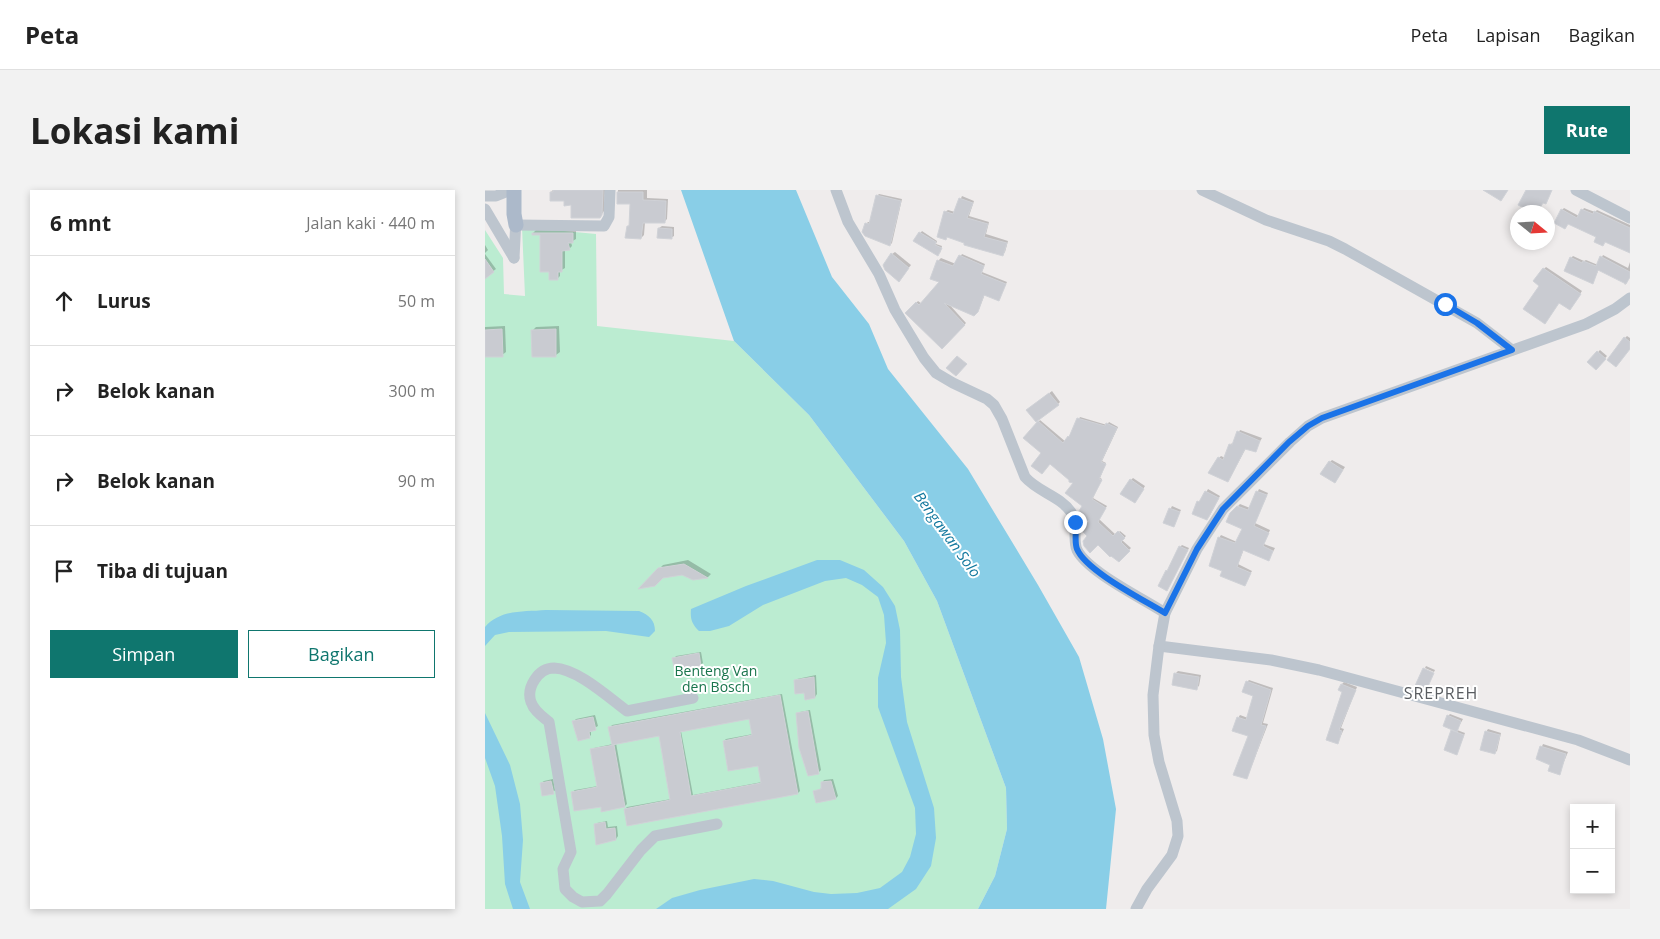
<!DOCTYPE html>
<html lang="id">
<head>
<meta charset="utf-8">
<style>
  :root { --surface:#fff; --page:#f2f2f2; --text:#222; --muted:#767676; --line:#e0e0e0; --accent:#0f766e }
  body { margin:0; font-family:"Open Sans",sans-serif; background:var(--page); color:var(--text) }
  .controls { position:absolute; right:15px; bottom:15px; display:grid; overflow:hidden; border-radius:0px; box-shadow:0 2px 8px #0003 }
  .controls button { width:45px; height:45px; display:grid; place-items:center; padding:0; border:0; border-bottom:1px solid var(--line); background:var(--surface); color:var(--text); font:25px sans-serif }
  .compass { position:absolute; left:1025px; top:15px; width:45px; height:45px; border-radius:50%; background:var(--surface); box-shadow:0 2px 8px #0003; rotate:108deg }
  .stop { position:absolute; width:15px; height:15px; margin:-11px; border:4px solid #1a73e8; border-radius:50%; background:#fff }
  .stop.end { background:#1a73e8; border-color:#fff; box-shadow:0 1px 5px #0008 }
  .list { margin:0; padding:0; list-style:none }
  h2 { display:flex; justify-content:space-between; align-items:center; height:65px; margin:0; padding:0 20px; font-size:21px }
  h2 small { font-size:16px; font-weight:400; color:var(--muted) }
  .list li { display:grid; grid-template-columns:32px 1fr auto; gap:15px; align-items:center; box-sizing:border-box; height:90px; padding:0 20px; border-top:1px solid var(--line) }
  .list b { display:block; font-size:19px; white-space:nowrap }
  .list em { font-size:16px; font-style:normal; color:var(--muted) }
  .actions { display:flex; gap:10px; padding:15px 20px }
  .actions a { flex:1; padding:11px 0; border:1px solid var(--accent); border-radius:0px; text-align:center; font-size:18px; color:var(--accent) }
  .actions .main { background:var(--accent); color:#fff }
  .icon { flex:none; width:28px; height:28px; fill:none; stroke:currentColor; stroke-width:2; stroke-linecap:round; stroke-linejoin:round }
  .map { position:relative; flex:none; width:1145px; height:719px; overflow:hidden; border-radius:0px }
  header { display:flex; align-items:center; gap:30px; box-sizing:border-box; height:70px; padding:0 25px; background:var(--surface); border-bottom:1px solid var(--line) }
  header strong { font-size:24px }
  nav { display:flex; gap:28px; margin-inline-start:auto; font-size:18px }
  .intro { display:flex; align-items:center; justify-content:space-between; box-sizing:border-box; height:120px; padding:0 30px }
  h1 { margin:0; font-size:35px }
  .button { padding:12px 22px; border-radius:0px; background:var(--accent); color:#fff; font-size:18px; font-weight:700 }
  main { display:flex; gap:30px; padding:0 30px }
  aside { flex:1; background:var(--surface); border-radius:0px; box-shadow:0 2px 8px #0003 }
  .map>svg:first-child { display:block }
  .green { fill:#bbecd1 }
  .water { fill:#89cee7 }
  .shadow { fill:#0003; fill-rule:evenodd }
  .building { fill:#c9cbd1; stroke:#d0d2d7; fill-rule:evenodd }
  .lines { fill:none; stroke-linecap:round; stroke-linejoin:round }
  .minor { stroke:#bdc5ce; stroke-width:11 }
  .major { stroke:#acb9ca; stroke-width:15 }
  .route { stroke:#1a73e8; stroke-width:6 }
  .labels { text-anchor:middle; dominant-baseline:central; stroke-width:4; stroke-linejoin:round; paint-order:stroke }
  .park-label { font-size:14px; fill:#1a754d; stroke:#fff }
  .water-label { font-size:15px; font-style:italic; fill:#12789e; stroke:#fff }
  .quarter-label { font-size:16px; letter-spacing:1px; fill:#595c60; stroke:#fff }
</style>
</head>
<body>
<header>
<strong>Peta</strong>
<nav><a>Peta</a><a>Lapisan</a><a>Bagikan</a></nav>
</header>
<div class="intro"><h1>Lokasi kami</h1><a class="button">Rute</a></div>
<main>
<aside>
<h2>6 mnt<small>Jalan kaki · 440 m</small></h2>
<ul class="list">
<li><svg class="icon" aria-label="ahead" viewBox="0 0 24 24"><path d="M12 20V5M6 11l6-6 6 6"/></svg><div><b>Lurus</b></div><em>50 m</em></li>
<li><svg class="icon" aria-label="right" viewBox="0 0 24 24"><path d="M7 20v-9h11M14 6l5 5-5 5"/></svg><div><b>Belok kanan</b></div><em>300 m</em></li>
<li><svg class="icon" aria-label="right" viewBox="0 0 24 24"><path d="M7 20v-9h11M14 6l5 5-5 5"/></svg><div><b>Belok kanan</b></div><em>90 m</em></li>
<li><svg class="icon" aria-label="arrive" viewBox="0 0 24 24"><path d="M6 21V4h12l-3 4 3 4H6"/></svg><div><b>Tiba di tujuan</b></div></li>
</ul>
<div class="actions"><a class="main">Simpan</a><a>Bagikan</a></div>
</aside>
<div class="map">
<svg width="1145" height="719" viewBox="0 0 1145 719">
  <rect width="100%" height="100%" fill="#efecec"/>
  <polygon class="green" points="37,37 111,44 112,136 249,151 324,225 419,351 452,411 521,598 522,639 510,686 493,719 0,719 0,40 18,68 19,104 40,106"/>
  <g class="water">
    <polygon points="196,0 311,0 347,87 384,134 403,179 483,279 553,395 594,467 618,549 631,619 621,719 493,719 510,686 522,639 521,598 452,411 419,351 324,225 249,151"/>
    <path d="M332,370H355L379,380L398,397L410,416L415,440L416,487L422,532L449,618L451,648L446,676L431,699L403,719H171L187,708L215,700L269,689L288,691L329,702L346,704L372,703L395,698L417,682L425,667L431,644L430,618L393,517V488L401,453L399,425L393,407L377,395L361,388L340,391L278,415L244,436L225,441H214C207,434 205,429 206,419L261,396Z"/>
    <path d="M61,420L154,421C164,425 170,430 170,441L164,447L121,441L24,442L10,445L0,456V437C16,419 39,422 61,420Z"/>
    <polygon points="0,523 25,575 35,614 38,650 35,692 45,719 28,719 20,694 17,646 10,596 0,568"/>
  </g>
  <g class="shadow">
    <polygon points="68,0 120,0 119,21 117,24 87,14 66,2"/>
    <polygon points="133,0 162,0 162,8 183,9 182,29 179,32 160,32 159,45 156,48 143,36 146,34 146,13 133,12"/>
    <polygon points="394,4 417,9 407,53 405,55 381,34 383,32 386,32 392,6"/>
    <polygon points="477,6 489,11 484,26 504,32 501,44 523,51 520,62 518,64 460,22 463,20 470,22"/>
    <polygon points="1079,18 1094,26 1099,18 1110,22 1112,20 1145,35 1145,62 1083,33 1080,37 1077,20"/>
    <polygon points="177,36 189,37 189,46 186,48 174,38"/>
    <polygon points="51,40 91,41 91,49 86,52 87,56 84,59 80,60 80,78 75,81 75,86 72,89 65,81 56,44 48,43"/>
    <polygon points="437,41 452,51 451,54 457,56 455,63 430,50"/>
    <polygon points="0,55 3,60 0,63"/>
    <polygon points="410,62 426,75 416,88 407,64"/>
    <polygon points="0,64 11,79 0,87"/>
    <polygon points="477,64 500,74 497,82 522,92 514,109 500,104 494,119 489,124 463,113 481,133 457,158 422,123 433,111 437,114 456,92 447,88 454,70 456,68 471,74"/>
    <polygon points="1118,65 1143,78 1145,72 1145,87 1140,95 1139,92 1114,79 1109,90 1086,68 1088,66 1099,71 1101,70 1113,75"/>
    <polygon points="1061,77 1097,101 1087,116 1075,111 1056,95 1059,79"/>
    <polygon points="20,136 21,162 17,165 0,166 0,137"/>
    <polygon points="74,136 75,162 71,165 48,140 51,137"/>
    <polygon points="1142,146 1145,148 1145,157 1140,148"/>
    <polygon points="1115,160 1122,166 1111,178 1104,172"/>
    <polygon points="567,201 575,212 573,214 545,218"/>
    <polygon points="595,227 622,235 624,232 633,237 617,271 621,273 615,288 617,289 608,308 622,316 614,329 631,345 635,341 641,346 637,350 646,358 634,370 604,346 606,331 598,316 590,293 540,248 555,230 581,252"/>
    <polygon points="755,240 777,248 770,260 761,258 745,288 734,268 736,266 740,268 745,254 749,253"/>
    <polygon points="847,270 860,277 850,292 845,272"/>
    <polygon points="648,288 660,296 652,309 646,290"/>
    <polygon points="723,299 735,306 724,327 713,312 717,310"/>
    <polygon points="774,299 783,303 770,333 785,340 779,354 790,358 784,369 759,359 753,374 767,381 759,395 739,380 734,348 736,345 752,352 759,338 746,323 755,314 765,318"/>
    <polygon points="687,316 696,320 688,336 679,332"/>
    <polygon points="697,355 704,358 682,400 695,357"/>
    <polygon points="203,370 226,384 223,387 208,389 197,383 178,387 157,397 178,375"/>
    <polygon points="216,462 218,473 215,475 189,469 191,466"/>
    <polygon points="941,476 950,480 949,482 940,478"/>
    <polygon points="693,481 716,485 714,496 711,498 691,483"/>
    <polygon points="331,485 332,504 330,507 319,502 310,491 312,489"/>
    <polygon points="764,490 788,498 778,533 783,534 762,588 764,546 753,528 755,525 763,528 770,505 762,492"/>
    <polygon points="859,492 872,497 856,538 859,539 853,552 842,549 858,501 857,494"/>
    <path d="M297,504L315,601L313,603L140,619L142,617L186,609L175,545L131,553L142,614L140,616L117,620V615L87,602L90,600L113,596L107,560L109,558L128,554L125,538L127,535ZM265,528L268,544L241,549L239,551L274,574L277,592L208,605L196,541Z"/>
    <polygon points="325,520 336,580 334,582 313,524 315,522"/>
    <polygon points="965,524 978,529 972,540 980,543 972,563 967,541 969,539 963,526"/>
    <polygon points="110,525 113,536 106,540 106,545 104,547 89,531 91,529"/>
    <polygon points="1003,539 1016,543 1012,561 1009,563 1001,542"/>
    <polygon points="1058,554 1083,562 1074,584 1066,575 1052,568"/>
    <polygon points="68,589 70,600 68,603 56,593 59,591"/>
    <polygon points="348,589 353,606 351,608 332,611 329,602 337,598 337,593 339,590"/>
    <polygon points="122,631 123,637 132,636 133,646 131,649 110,635 112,633"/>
  </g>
  <g class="building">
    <polygon points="68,0 118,0 117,25 115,28 86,28 86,15 79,16 79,11 65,11 65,2 68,2"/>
    <polygon points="998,0 1023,0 1016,11"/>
    <polygon points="1041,0 1067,0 1061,14 1058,13 1052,22 1044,17 1043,20 1033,15"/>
    <polygon points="132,2 158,2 158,10 181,11 180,33 158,33 156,49 140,48 142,36 144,36 145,14 132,14"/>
    <polygon points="391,5 416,11 405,56 380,46 377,42 380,33 384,34"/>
    <polygon points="474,8 488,13 482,28 503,34 499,47 522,53 518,66 479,55 479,53 462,47 461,50 452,47 459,21 468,24"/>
    <polygon points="1076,19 1092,28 1096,19 1108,24 1109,21 1145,38 1145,63 1120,52 1118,56 1109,52 1111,47 1083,34 1080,39 1069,33"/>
    <polygon points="173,38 187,39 187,49 172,48"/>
    <polygon points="434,42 451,52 450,55 457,58 453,66 428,51"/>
    <polygon points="47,43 88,43 88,53 83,53 85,60 77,61 77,82 73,82 73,90 64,90 64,82 55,82 55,45 47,45"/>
    <polygon points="406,63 424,78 414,92 400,80 398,75"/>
    <polygon points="474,65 499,76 496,84 521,94 514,111 499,105 493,122 489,126 459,113 480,135 457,159 420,123 431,112 434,115 454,92 445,89 452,70 468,76"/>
    <polygon points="1115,66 1145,82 1145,87 1141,94 1113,80 1108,94 1079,81 1085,67 1097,73 1098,71 1111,76"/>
    <polygon points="0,69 9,82 0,89"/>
    <polygon points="1058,78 1096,104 1085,120 1074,113 1060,134 1038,119 1054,96 1048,91"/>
    <polygon points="17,139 18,167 0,167 0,140"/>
    <polygon points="71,139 71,167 47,167 46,140"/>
    <polygon points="1139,147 1145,152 1145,159 1131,177 1122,170"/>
    <polygon points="1112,161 1121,169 1111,180 1102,172"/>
    <polygon points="472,166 482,174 471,186 461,178"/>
    <polygon points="564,203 574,215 551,232 541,220"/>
    <polygon points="592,228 620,236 621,233 632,238 616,272 621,274 614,289 617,290 607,309 621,318 613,332 628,346 633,341 640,348 636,352 645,361 634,372 626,366 625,367 613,355 605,363 599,356 598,351 602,346 598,342 598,339 604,331 596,327 594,321 597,316 580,303 588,293 584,292 584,290 565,274 557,284 546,276 556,263 538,248 553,231 578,253 583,246 584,247"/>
    <polygon points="752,241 775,251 771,262 760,259 743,292 723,283 733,267 738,270 744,254 747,255"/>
    <polygon points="844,271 858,280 850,293 835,284"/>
    <polygon points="645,289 659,299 650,313 635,304"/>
    <polygon points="720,301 734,308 722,330 707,324 712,311 714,312"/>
    <polygon points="771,301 782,305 769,336 784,343 778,356 788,361 784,371 758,360 752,377 766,383 760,396 735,386 737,381 724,376 733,347 750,353 757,339 741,332 745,323 752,316 763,320"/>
    <polygon points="684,318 695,322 689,337 678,333"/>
    <polygon points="694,356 703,360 682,401 673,396 681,380 682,381"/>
    <polygon points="199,374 223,388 208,390 197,385 178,388 170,396 153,399 173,378"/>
    <polygon points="214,463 216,476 190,481 187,468"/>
    <polygon points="938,478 949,483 941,501 929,498"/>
    <polygon points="689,483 714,487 712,500 687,495"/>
    <polygon points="329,487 330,508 320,510 319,503 310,504 309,490"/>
    <polygon points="761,491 786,500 776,535 781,536 762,589 748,585 763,546 747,541 752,527 761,530 768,506 757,502"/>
    <polygon points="856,494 871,500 854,540 857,541 853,554 841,550 857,502 853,500"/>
    <path d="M295,505L313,604L142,636L139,619L185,610L174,546L127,555L123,537ZM264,529L267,545L238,551L243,581L273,576L276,593L206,606L195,542Z"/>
    <polygon points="323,521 334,584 323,586 314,558 311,523"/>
    <polygon points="962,525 976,531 972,542 958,536"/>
    <polygon points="108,527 111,540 104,542 105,548 93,551 87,531"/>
    <polygon points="966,540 979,545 972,565 959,560"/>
    <polygon points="1000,541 1015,545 1010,564 995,560"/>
    <polygon points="129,555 140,617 116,622 116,617 89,621 86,602 112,597 105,559"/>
    <polygon points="1055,556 1081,564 1075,585 1063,581 1065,575 1051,569"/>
    <polygon points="66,591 69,604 57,606 55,593"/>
    <polygon points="346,591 351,609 331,613 328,601 336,599 336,592"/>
    <polygon points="120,632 121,639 130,638 131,650 111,655 109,634"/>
  </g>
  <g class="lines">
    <g class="minor">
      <path d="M351,0L363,32L394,84L410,120L439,168L451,183L468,193L502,209L509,215L517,229L540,287C553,302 575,306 586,322C594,334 587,348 592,360C603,382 659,409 680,423"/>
      <polyline points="717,0 781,30 844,51 860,59 992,133 1027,160"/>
      <polyline points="1091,0 1145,28"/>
      <polyline points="0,6 11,6 26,0"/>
      <polyline points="0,19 29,68"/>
      <polyline points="31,35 119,36 124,27 125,0"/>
      <polyline points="29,68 31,29"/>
      <polyline points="674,456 786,470 834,480 1093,550 1145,570"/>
      <path d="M208,508L142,521C123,507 93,479 69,478C53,478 41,498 46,512C49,521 57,526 64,532L86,662L78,679L80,699L88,707L97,712L115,711L122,704L156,660L170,646L232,634"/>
      <polyline points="651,719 662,699 687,665 693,646 692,631 674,572 669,545 668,505 674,456 680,423 712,359 738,319 805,252 823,236 837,228 1101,134 1130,119 1145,108"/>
    </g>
    <polyline class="major" points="29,0 29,24 31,35"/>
  </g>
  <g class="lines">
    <path class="route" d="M590,332C592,341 589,352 592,359C601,381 659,410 680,423L712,359L738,319L804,252L823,236L837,228L1027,160L992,133L960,114"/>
  </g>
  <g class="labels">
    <g class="park-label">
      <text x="231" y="480">Benteng Van<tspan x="231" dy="16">den Bosch</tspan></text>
    </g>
    <g class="water-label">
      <text transform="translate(463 344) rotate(54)">Bengawan Solo</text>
    </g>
    <g class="quarter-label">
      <text x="956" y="503">SREPREH</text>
    </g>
  </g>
</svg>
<div class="controls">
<button>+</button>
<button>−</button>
</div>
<svg class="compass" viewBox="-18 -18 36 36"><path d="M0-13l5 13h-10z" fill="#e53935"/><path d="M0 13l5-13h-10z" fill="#767676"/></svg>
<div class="stop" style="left:960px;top:114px"></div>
<div class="stop end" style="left:590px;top:332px"></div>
</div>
</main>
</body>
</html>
